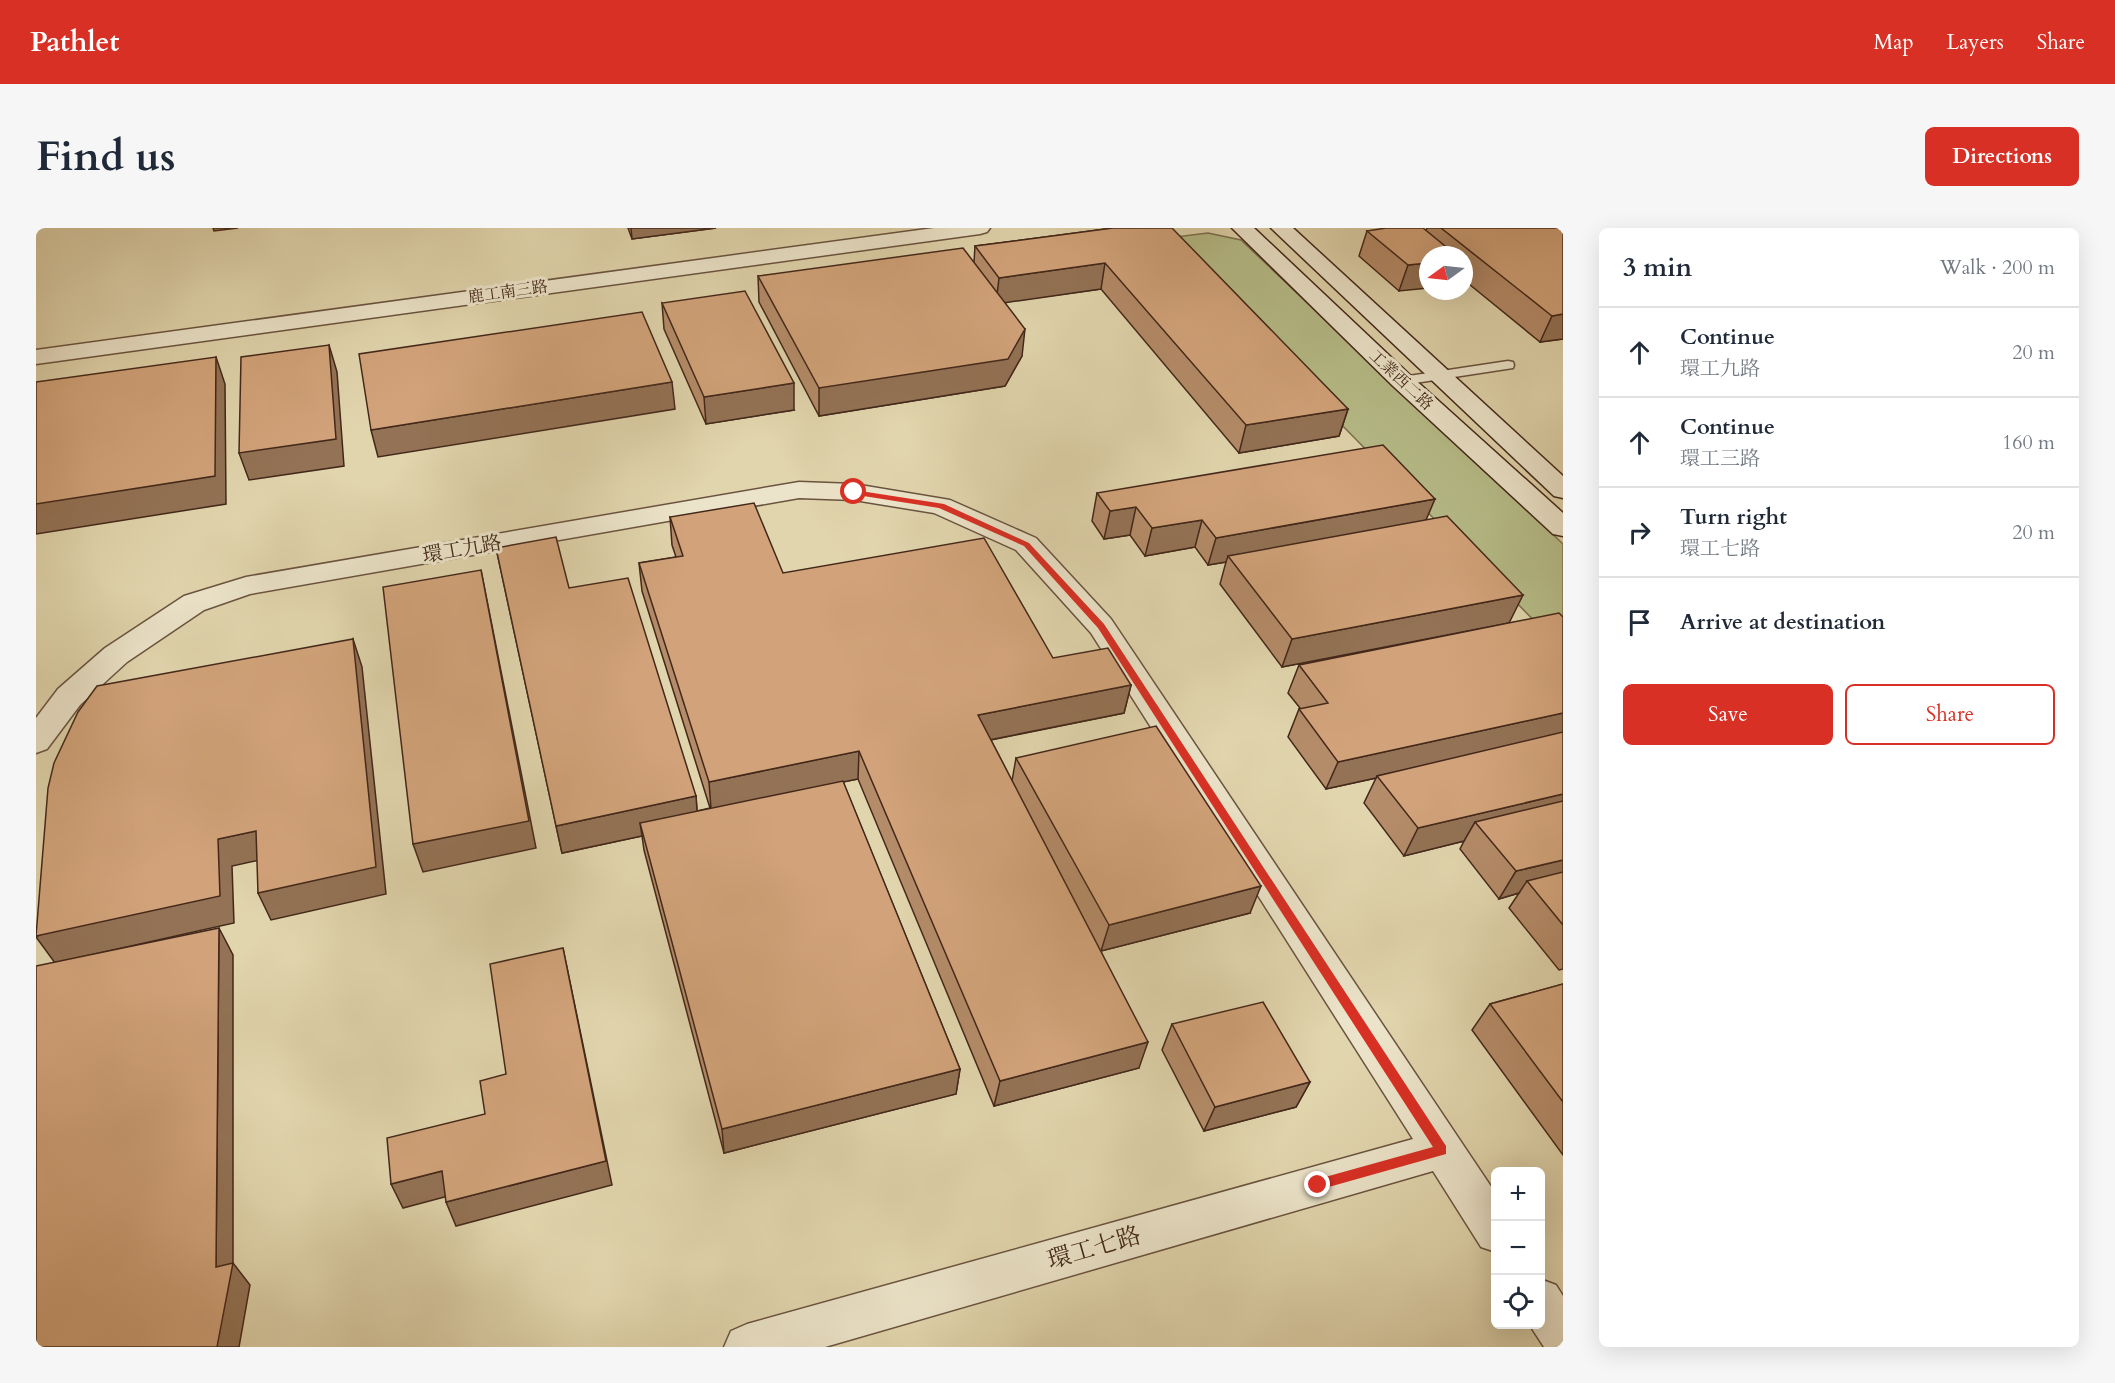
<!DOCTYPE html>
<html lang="en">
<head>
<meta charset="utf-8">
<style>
  :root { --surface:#fff; --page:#f6f6f7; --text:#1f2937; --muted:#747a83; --line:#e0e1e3; --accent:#d93025 }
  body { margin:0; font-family:Cardo,"Noto Serif TC",serif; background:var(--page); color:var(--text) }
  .controls { position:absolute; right:18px; bottom:18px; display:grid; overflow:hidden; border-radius:9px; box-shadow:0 6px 24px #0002 }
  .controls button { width:54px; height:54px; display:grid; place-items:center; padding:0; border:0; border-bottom:2px solid var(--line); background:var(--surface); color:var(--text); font:30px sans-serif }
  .compass { position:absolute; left:1383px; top:18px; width:54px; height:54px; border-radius:50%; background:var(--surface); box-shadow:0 6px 24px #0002; rotate:255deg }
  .stop { position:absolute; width:18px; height:18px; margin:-14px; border:4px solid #d93025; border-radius:50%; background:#fff }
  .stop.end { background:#d93025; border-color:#fff; box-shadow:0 2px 6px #0008 }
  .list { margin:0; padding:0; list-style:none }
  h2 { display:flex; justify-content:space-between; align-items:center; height:78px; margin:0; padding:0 24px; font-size:26px }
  h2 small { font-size:20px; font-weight:400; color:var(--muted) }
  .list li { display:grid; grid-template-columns:39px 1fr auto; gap:18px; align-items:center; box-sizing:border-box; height:90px; padding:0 24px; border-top:2px solid var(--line) }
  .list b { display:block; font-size:22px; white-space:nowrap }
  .list p { margin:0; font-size:20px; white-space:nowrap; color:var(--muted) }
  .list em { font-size:20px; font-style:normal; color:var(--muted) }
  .actions { display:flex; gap:12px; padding:18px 24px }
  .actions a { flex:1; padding:14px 0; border:2px solid var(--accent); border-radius:9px; text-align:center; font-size:21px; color:var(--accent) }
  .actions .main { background:var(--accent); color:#fff }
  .icon { flex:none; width:33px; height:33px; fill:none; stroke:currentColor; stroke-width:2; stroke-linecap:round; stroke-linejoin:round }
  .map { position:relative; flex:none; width:1527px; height:1119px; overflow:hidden; border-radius:9px }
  header { display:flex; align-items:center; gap:36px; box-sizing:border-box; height:84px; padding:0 30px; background:var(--accent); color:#fff }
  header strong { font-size:28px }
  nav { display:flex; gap:33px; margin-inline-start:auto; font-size:21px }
  .intro { display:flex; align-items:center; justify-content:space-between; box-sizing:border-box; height:144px; padding:0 36px }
  h1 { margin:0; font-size:42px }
  .button { padding:15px 27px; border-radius:9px; background:var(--accent); color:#fff; font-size:21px; font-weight:700 }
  main { display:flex; gap:36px; padding:0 36px }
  aside { flex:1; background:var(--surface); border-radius:9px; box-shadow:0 6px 24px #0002 }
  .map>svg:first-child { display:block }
  .green { fill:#b6bc88; stroke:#7c7251; stroke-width:1.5 }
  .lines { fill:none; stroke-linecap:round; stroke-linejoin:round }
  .lane-casing { stroke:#6a533f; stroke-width:3 }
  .street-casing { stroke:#6a533f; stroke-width:3 }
  .secondary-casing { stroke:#43281a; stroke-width:3 }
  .lane { fill:#ece4ca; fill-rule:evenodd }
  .street { fill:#ece4ca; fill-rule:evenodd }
  .secondary { fill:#ece4ca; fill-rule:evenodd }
  .wall { fill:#b58c69; stroke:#43281a; stroke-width:1.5 }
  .shaded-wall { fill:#937255; stroke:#43281a; stroke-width:1.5 }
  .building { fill:#d2a37a; stroke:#43281a; stroke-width:1.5 }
  .route { fill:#d93025 }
  .labels { text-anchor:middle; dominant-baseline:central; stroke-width:6; stroke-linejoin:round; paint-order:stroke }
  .far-street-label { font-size:16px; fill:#43281a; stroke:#ece4ca }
  .street-label { font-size:20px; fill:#43281a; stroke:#ece4ca }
  .near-street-label { font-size:24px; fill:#43281a; stroke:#ece4ca }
</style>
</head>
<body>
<header>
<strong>Pathlet</strong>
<nav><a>Map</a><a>Layers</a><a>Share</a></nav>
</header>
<div class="intro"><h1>Find us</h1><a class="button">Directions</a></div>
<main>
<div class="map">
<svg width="1527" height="1119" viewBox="0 0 1527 1119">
  <rect width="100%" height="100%" fill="#e1d5ad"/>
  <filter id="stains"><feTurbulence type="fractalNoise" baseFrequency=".00333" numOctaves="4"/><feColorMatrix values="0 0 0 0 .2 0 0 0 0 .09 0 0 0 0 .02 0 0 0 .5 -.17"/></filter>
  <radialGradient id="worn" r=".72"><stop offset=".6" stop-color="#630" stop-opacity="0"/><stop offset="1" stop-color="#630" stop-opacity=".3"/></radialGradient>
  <polygon class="green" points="1172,5 1205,12 1527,316 1527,422 1123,11"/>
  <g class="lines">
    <g class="lane-casing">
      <polygon id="lane" points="1472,133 1477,134 1478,137 1477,140 1366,157 1359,153 1366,149"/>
    </g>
    <g class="street-casing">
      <g id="street">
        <polygon points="898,0 954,0 951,4 944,6 0,136 0,122"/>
        <polygon points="763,254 818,256 914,272 1000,310 1075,391 1460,966 1460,1024 1445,1019 1397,943 789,1119 688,1119 695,1103 711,1096 1377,911 1055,405 980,322 898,285 818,272 763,270 214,366 168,382 91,434 44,477 11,521 0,525 0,490 22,461 69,420 148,368 210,349"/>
        <polygon points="1504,1051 1520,1057 1527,1068 1527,1119 1508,1119 1493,1096 1504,1096"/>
      </g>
    </g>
    <g class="secondary-casing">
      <g id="secondary">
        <polygon points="1196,0 1218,0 1375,148 1527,285 1527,308 1517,306 1357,158"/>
        <polygon points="1235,0 1257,0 1527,248 1527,270 1518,268"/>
      </g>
    </g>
    <use href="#lane" class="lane"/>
    <use href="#street" class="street"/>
    <use href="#secondary" class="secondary"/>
  </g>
  <g class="wall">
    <polygon points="592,0 680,0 596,11"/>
    <polygon points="1077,0 1312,181 1303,208 1203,225 1065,61 969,74 986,128 969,158 783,188 723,74 722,48 938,34 939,18"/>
    <polygon points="1391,0 1527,0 1527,111 1504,114 1428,52 1428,27 1392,27 1363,63 1323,28 1331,3 1390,3"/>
    <polygon points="626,75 758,182 670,196 628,101"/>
    <polygon points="1061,265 1390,292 1473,395 1527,389 1527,741 1523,742 1473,680 1483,665 1463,671 1424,621 1428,613 1368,628 1328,575 1340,550 1290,561 1252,509 1263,481 1264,480 1252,465 1263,437 1442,401 1246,439 1184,356 1190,334 1172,337 1159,319 1109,328 1094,307 1068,311 1056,293"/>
    <polygon points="634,289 747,345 1017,430 1095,457 1088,485 955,512 976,553 980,530 1214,685 1065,723 1103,840 958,878 822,551 807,554 924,841 920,866 688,925 608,622 606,608 526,625 460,320 533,360 660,568 661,583 674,580 606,363 603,335 640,329 636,317"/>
    <polygon points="1527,756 1527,927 1436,802 1454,776"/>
    <polygon points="1136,796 1274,854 1260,879 1168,903 1126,822"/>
  </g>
  <g class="shaded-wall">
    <polygon points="177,0 202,0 178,3"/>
    <polygon points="595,0 680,0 596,11"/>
    <polygon points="1069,35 1065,61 960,76 963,50"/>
    <polygon points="1392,35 1392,60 1363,63 1372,37"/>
    <polygon points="1527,86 1527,111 1504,114 1516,88"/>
    <polygon points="989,101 986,128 969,158 783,188 783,160"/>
    <polygon points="293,117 301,144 308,238 213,252 203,225"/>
    <polygon points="180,129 189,156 190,276 0,306 0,276"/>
    <polygon points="636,154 639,181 342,229 335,202"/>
    <polygon points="758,155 758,182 670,196 668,169"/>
    <polygon points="1312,181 1303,208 1203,225 1210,197"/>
    <polygon points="1399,271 1387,299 1192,328 1190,334 1172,337 1180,310"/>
    <polygon points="1100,279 1094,307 1068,311 1074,283"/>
    <polygon points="1166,292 1159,319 1109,328 1116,300"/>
    <polygon points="445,342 500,620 387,644 377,616"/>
    <polygon points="1487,367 1473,395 1246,439 1256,411"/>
    <polygon points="317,411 326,439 350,666 235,692 222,665"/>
    <polygon points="1095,457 1088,485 938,515 942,487"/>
    <polygon points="1527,485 1527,509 1341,548 1340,550 1290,561 1302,534"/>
    <polygon points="823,523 822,551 675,581 673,554"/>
    <polygon points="1527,566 1527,589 1439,594 1428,613 1368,628 1382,600"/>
    <polygon points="660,568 662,596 604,595 606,608 526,625 520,598"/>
    <polygon points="220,603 233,630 196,638 198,695 19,735 0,709 182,611"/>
    <polygon points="1527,632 1527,654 1491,653 1483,665 1463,671 1480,643"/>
    <polygon points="1225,658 1214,685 1065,723 1073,697"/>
    <polygon points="183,700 197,727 197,1035 214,1057 203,1119 181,1119 180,1039"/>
    <polygon points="527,720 576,957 420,998 410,974 570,933"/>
    <polygon points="1112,814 1103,840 958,878 964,853"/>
    <polygon points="924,841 920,866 688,925 686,901"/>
    <polygon points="1274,854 1260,879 1168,903 1179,879"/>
    <polygon points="406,943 416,967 367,980 355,956"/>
  </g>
  <g class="building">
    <polygon points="1077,0 1136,0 1312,181 1210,197 1069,35 963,50 939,18"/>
    <polygon points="1350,0 1387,0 1420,27 1392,27 1392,35 1372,37 1331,3"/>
    <polygon points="1405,0 1527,0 1527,86 1516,88"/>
    <polygon points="927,20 989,101 972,131 783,160 722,48"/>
    <polygon points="709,63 758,155 668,169 626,75"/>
    <polygon points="606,84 636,154 335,202 323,126"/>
    <polygon points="293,117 300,211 203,225 205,129"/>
    <polygon points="180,129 179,248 0,276 0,154"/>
    <polygon points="1347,217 1399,271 1180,310 1166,292 1116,300 1100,279 1074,283 1061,265"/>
    <polygon points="718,275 747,345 948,310 1017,430 1072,420 1095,457 942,487 1112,814 964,853 823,523 673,554 603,335 647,328 634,289"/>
    <polygon points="1411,288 1487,367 1256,411 1192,328"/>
    <polygon points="520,309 533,360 592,350 660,568 520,598 460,320"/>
    <polygon points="445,342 493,593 377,616 347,359"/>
    <polygon points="1523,385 1527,389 1527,485 1302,534 1263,481 1292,475 1263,437"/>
    <polygon points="317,411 340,639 222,665 220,603 182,611 184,668 0,708 12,560 18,535 42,484 61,458"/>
    <polygon points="1120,498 1225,658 1073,697 980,530"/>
    <polygon points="1527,504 1527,566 1382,600 1341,548"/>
    <polygon points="807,553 924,841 686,901 604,595"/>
    <polygon points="1527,573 1527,632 1480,643 1439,594"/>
    <polygon points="1527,644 1527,697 1491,653"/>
    <polygon points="183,700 180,1039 197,1035 181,1119 0,1119 0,738"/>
    <polygon points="527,720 570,933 410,974 406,943 355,956 351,910 449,886 444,853 470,846 454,736"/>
    <polygon points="1527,756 1527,874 1454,776"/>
    <polygon points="1227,774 1274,854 1179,879 1136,796"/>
  </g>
  <polygon class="route" points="818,262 908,276 993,315 1068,396 1410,918 1410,926 1282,962 1278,961 1276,957 1282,951 1397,919 1062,400 988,318 903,280 815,266 815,262"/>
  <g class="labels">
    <g class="far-street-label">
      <text transform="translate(472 64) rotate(-8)">鹿工南三路</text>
      <text transform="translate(1365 152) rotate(43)">工業西二路</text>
    </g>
    <g class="street-label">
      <text transform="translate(426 321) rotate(-10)">環工九路</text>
    </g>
    <g class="near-street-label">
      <text transform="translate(1058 1020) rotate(-16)">環工七路</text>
    </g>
  </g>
  <rect width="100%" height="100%" filter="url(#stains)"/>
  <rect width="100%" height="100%" fill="url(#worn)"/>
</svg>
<div class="controls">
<button>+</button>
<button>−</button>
<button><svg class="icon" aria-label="locate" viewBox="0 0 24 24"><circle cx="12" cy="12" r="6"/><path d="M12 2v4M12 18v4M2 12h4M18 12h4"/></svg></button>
</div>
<svg class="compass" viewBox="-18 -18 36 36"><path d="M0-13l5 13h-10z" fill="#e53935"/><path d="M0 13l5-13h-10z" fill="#747a83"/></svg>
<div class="stop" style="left:818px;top:264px"></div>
<div class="stop end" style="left:1282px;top:957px"></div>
</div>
<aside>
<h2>3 min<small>Walk · 200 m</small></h2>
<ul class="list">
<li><svg class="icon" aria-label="ahead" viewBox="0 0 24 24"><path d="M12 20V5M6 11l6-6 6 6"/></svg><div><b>Continue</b><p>環工九路</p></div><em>20 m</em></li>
<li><svg class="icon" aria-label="ahead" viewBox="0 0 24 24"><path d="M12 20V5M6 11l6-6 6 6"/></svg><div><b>Continue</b><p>環工三路</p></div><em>160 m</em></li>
<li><svg class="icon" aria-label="right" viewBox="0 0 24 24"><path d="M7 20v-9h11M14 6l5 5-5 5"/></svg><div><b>Turn right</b><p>環工七路</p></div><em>20 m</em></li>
<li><svg class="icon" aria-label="arrive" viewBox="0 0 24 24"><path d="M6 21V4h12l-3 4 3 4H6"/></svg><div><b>Arrive at destination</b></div></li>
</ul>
<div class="actions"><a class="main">Save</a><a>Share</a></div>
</aside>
</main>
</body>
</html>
